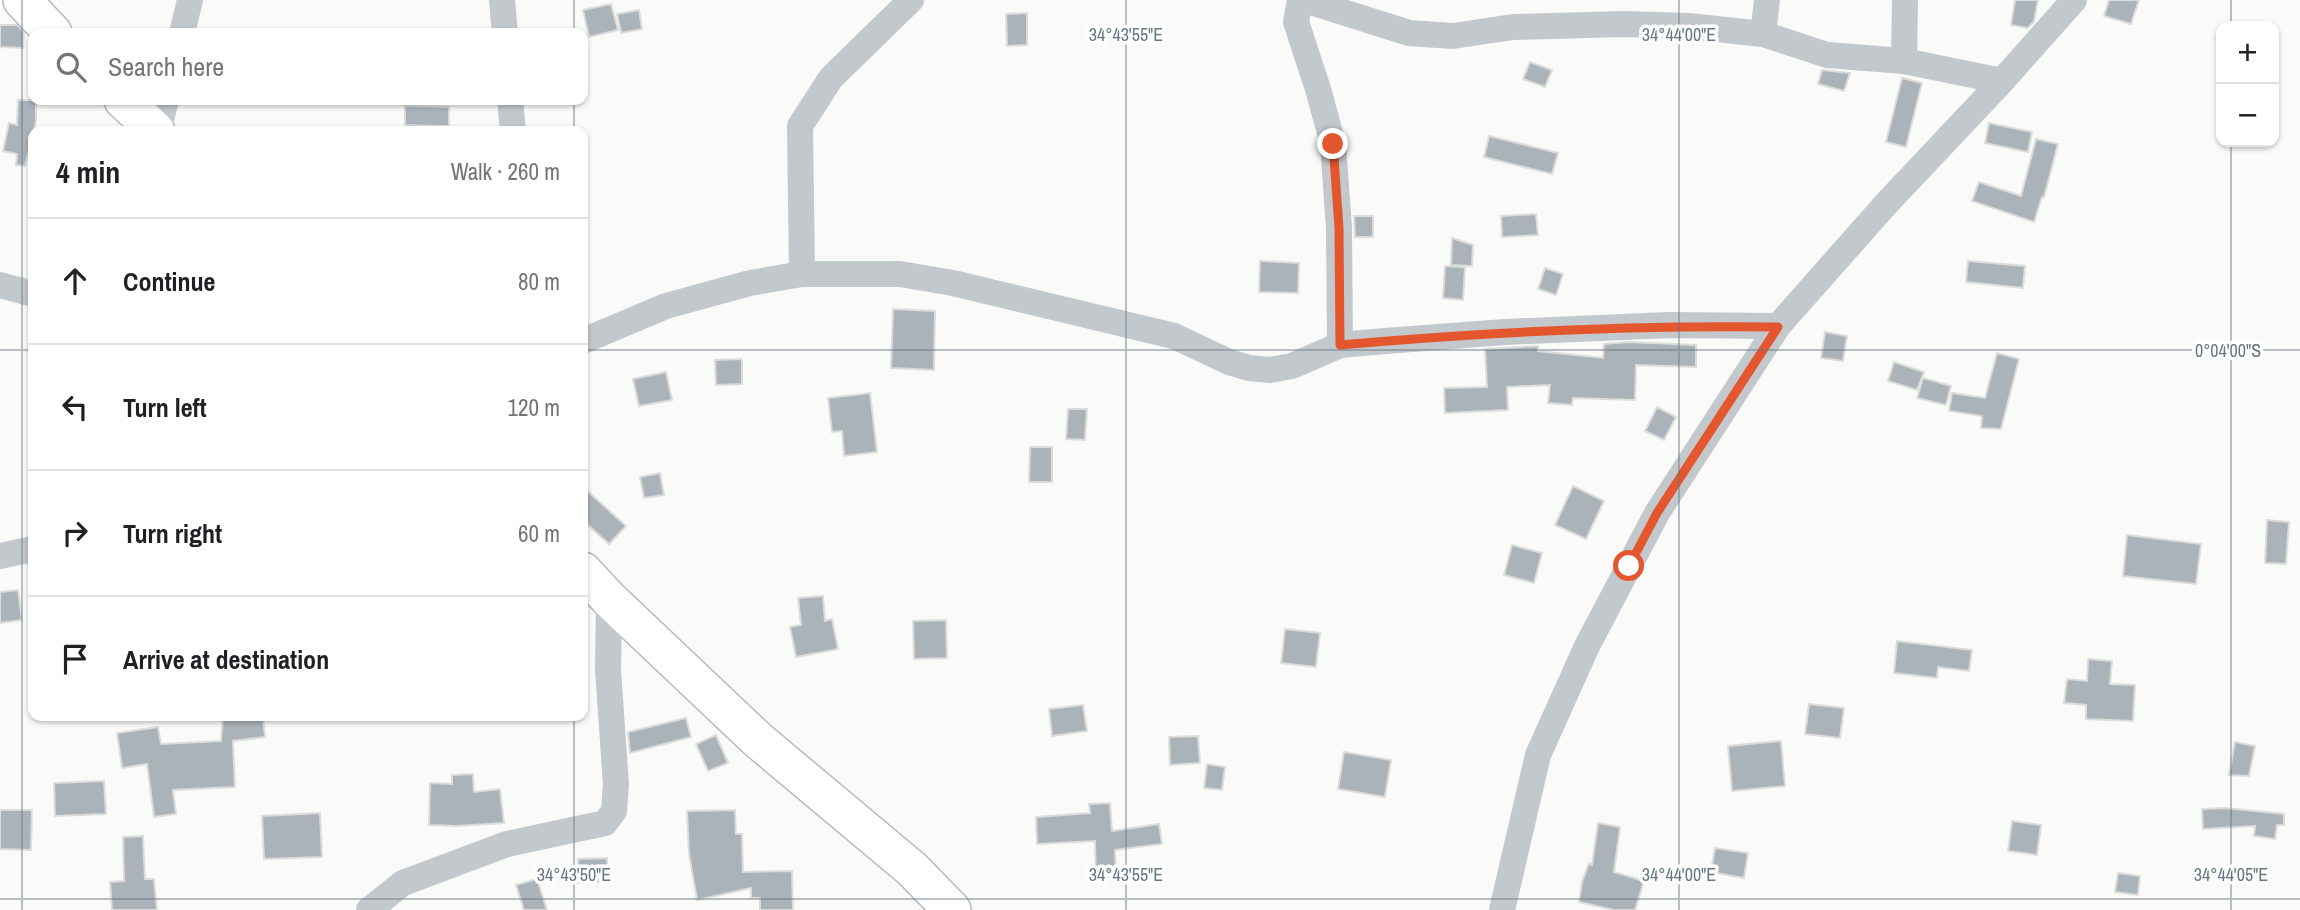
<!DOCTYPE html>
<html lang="en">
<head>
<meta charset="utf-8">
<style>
  :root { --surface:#fff; --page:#f2f2f2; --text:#202124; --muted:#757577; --line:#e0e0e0 }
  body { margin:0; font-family:"Archivo Narrow",sans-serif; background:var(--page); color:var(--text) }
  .controls { position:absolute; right:21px; top:21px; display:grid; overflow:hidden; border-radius:14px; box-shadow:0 2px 5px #0004 }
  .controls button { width:63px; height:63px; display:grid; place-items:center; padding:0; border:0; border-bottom:2px solid var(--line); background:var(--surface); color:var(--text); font:35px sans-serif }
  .stop { position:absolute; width:21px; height:21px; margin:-16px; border:5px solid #e4572e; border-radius:50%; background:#fff }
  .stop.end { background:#e4572e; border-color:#fff; box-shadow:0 2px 7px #0008 }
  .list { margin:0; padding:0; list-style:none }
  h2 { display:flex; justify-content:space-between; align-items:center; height:91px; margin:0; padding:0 28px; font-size:30px }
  h2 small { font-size:23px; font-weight:400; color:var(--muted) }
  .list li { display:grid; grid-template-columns:46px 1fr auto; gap:21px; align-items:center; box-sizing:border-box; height:126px; padding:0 28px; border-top:2px solid var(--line) }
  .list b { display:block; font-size:26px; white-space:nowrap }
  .list em { font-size:23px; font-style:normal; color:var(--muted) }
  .icon { flex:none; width:38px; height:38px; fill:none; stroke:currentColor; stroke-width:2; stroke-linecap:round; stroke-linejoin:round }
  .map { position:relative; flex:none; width:2300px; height:910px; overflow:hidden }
  .search { position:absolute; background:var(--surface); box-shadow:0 2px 5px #0004; left:28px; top:28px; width:560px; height:77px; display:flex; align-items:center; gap:18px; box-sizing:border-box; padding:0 24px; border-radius:14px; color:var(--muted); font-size:26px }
  .panel { position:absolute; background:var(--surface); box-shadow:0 2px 5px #0004; left:28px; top:126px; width:560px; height:595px; border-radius:14px }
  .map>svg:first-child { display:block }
  .building { fill:#aab3b9; stroke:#dcdcda; stroke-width:2 }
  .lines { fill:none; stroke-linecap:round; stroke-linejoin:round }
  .secondary-casing { stroke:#b3babf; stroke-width:40 }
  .street { stroke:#c3c8cc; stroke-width:26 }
  .secondary { stroke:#fff; stroke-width:37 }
  .route { stroke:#e4572e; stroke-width:9 }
  .ticks { fill:none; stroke:#657683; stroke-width:2; stroke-opacity:0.45 }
  .ticks-label { font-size:18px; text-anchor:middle; fill:#657683; stroke:#fff; stroke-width:7; stroke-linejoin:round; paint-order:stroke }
</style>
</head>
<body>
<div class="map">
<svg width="2300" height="910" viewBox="0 0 2300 910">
  <rect width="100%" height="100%" fill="#fafaf8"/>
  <g class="building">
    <polygon points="2015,0 2038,0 2034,21 2028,28 2011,25"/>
    <polygon points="2109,0 2139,0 2131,24 2104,16"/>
    <polygon points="611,4 618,30 589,37 583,10"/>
    <polygon points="639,10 642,29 621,33 617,14"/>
    <polygon points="1027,13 1027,45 1007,46 1006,14"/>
    <polygon points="0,25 17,25 24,32 23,48 0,47"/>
    <polygon points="1530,62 1552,70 1545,87 1523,79"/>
    <polygon points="1822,70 1850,73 1844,91 1818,84"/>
    <polygon points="1902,78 1922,83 1906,147 1886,142"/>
    <polygon points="18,100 36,100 36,121 25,166 16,165 17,154 3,151 9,123 17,125"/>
    <polygon points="405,106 449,107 449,126 405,125"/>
    <polygon points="1989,123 2032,132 2028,152 1985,143"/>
    <polygon points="1489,136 1558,153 1552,174 1484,157"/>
    <polygon points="2036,139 2058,144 2044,197 2042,197 2034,222 1972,201 1979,182 2021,196"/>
    <polygon points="1536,214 1538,235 1502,237 1501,216"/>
    <polygon points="1354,216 1373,216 1373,237 1355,237"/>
    <polygon points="1452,238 1473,245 1472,266 1451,265"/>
    <polygon points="1260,261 1299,263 1298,293 1259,292"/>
    <polygon points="1968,261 2025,266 2023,288 1966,282"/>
    <polygon points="1445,266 1465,267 1463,300 1443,298"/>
    <polygon points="1545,268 1563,274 1556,295 1538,289"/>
    <polygon points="893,309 935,311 934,370 891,368"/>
    <polygon points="1825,332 1847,336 1843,361 1821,358"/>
    <polygon points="1629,342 1696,345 1696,367 1636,365 1635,400 1573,398 1572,405 1548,403 1550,385 1507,387 1508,410 1445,413 1444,388 1487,387 1485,349 1538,346 1538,351 1603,358 1604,344"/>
    <polygon points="1997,353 2019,359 2001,429 1981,428 1982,416 1949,411 1952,393 1985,398"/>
    <polygon points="742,359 742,384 716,385 715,360"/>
    <polygon points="1894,362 1924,372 1917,390 1888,381"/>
    <polygon points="666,372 672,400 639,406 633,379"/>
    <polygon points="1923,378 1951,386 1946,405 1917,398"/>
    <polygon points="870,393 877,452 844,456 842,431 832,432 828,398"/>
    <polygon points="1657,407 1676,417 1664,440 1645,431"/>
    <polygon points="1068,409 1087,409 1085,440 1066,439"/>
    <polygon points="1030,447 1052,447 1052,482 1029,482"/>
    <polygon points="660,473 664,495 644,498 640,477"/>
    <polygon points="1573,486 1604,501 1586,539 1555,525"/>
    <polygon points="583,487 626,526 609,544 588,525 583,513"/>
    <polygon points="2267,520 2289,522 2286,564 2265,563"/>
    <polygon points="2127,535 2201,544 2196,584 2123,576"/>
    <polygon points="1512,545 1542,553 1534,583 1504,575"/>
    <polygon points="18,590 22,620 0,623 0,592"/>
    <polygon points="823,596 825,621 832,619 838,649 796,657 790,627 801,625 798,598"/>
    <polygon points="946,620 947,658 914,659 913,621"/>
    <polygon points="1285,629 1320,633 1316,667 1281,663"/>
    <polygon points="1897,641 1972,650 1969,671 1938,667 1937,678 1894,673"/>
    <polygon points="2088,659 2112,661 2110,684 2135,685 2133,721 2086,719 2086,705 2064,703 2067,679 2087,681"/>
    <polygon points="1809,704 1844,708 1840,738 1805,734"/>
    <polygon points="1083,705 1087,731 1052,736 1049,709"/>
    <polygon points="223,716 263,716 265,737 233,741 235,787 173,790 176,814 154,817 147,764 122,768 117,733 158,727 161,744 221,741"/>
    <polygon points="686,718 691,737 630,753 628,732"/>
    <polygon points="716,735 728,763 708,771 696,744"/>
    <polygon points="1198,736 1200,763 1170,765 1169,737"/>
    <polygon points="1781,741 1785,786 1732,791 1728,746"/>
    <polygon points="2235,742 2255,746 2249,776 2229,775"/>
    <polygon points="1344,752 1391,760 1385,797 1338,789"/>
    <polygon points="1207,764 1225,767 1222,790 1204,788"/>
    <polygon points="473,774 474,792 500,789 504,823 456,826 429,825 430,783 452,784 452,775"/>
    <polygon points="104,781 106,814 55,816 54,783"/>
    <polygon points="1110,803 1112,831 1159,824 1162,844 1115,850 1116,877 1096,877 1095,841 1037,844 1036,817 1090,813 1089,804"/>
    <polygon points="2225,808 2284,814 2284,825 2277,825 2275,839 2254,836 2255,826 2203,829 2202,809"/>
    <polygon points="0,810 32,810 31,850 0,849"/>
    <polygon points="735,810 736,834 742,834 743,872 792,871 793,910 760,910 760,898 751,898 751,888 697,900 689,854 687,811"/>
    <polygon points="320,813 322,857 264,859 262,816"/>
    <polygon points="2012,821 2041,825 2037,855 2008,851"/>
    <polygon points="1598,823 1620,827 1614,872 1644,881 1635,910 1614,910 1579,902 1582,882 1589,863 1592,865"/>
    <polygon points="143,836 145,879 154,879 157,910 112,910 110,882 124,881 123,837"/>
    <polygon points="1715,848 1748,853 1744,878 1711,872"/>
    <polygon points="607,858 608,882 578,883 578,859"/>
    <polygon points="2118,873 2140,876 2138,895 2115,892"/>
    <polygon points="537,879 547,910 524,910 516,885"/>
  </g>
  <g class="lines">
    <g class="secondary-casing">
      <g id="secondary">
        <polyline points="22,0 53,33"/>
        <polyline points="123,100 156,131"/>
        <polyline points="583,571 609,599 758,740 912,869 952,910"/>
      </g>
    </g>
    <g class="street">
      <polyline points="502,0 505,33"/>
      <polyline points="1300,0 1296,22 1318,89 1333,144 1339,228 1340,345"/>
      <polyline points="1305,0 1409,33 1453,36 1513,27 1624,24 1688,26 1763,34 1827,55 1904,61 2002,81"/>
      <polyline points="182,33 190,0"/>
      <polyline points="1763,34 1767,0"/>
      <polyline points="1904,61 1905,0"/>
      <polyline points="510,100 513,131"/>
      <polyline points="158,131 166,100"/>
      <polyline points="802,274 800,126 831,78 911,0"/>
      <polyline points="0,285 33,294"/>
      <polyline points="583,341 666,306 750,283 802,274 900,274 953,283 1174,336 1229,362 1249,368 1270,370 1292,366 1340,345 1385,341 1505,332 1669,325 1778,326"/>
      <polyline points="0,556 33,549"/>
      <polyline points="369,910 403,883 507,844 605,823 614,811 616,784 608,670 609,599"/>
      <polyline points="1502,910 1538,755 1587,646 1657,513 1778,326 1886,204 2002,81 2074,0"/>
    </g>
    <use href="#secondary" class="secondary"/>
  </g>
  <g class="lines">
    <path class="route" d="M1333,144L1339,228L1340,345C1486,332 1632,325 1778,327L1657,513L1629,566"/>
  </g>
  <path class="ticks" d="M22,0V910M574,0V33M1126,0V910M1679,0V910M2231,0V26M574,100V131M2231,142V910M0,350H33M583,350H2300M574,716V910M0,899H2300"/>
  <g class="ticks-label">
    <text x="1126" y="41">34°43'55"E</text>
    <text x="1679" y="41">34°44'00"E</text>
    <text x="2228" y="357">0°04'00"S</text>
    <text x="574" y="881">34°43'50"E</text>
    <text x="1126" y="881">34°43'55"E</text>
    <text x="1679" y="881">34°44'00"E</text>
    <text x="2231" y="881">34°44'05"E</text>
  </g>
</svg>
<div class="controls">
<button>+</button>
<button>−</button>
</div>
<div class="stop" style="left:1629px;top:566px"></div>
<div class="stop end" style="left:1333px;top:144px"></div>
<div class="search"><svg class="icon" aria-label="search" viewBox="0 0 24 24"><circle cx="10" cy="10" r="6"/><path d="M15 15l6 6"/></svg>Search here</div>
<section class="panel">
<h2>4 min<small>Walk · 260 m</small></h2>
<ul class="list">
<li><svg class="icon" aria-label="ahead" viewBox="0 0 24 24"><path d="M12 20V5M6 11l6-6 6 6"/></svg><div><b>Continue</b></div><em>80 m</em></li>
<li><svg class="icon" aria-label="left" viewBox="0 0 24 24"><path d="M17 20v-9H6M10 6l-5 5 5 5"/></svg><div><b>Turn left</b></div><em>120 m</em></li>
<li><svg class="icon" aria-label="right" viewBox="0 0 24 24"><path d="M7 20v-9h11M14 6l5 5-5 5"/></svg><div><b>Turn right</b></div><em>60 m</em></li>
<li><svg class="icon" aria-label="arrive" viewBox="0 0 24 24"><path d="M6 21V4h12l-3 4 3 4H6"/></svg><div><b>Arrive at destination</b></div></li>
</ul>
</section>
</div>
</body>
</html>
